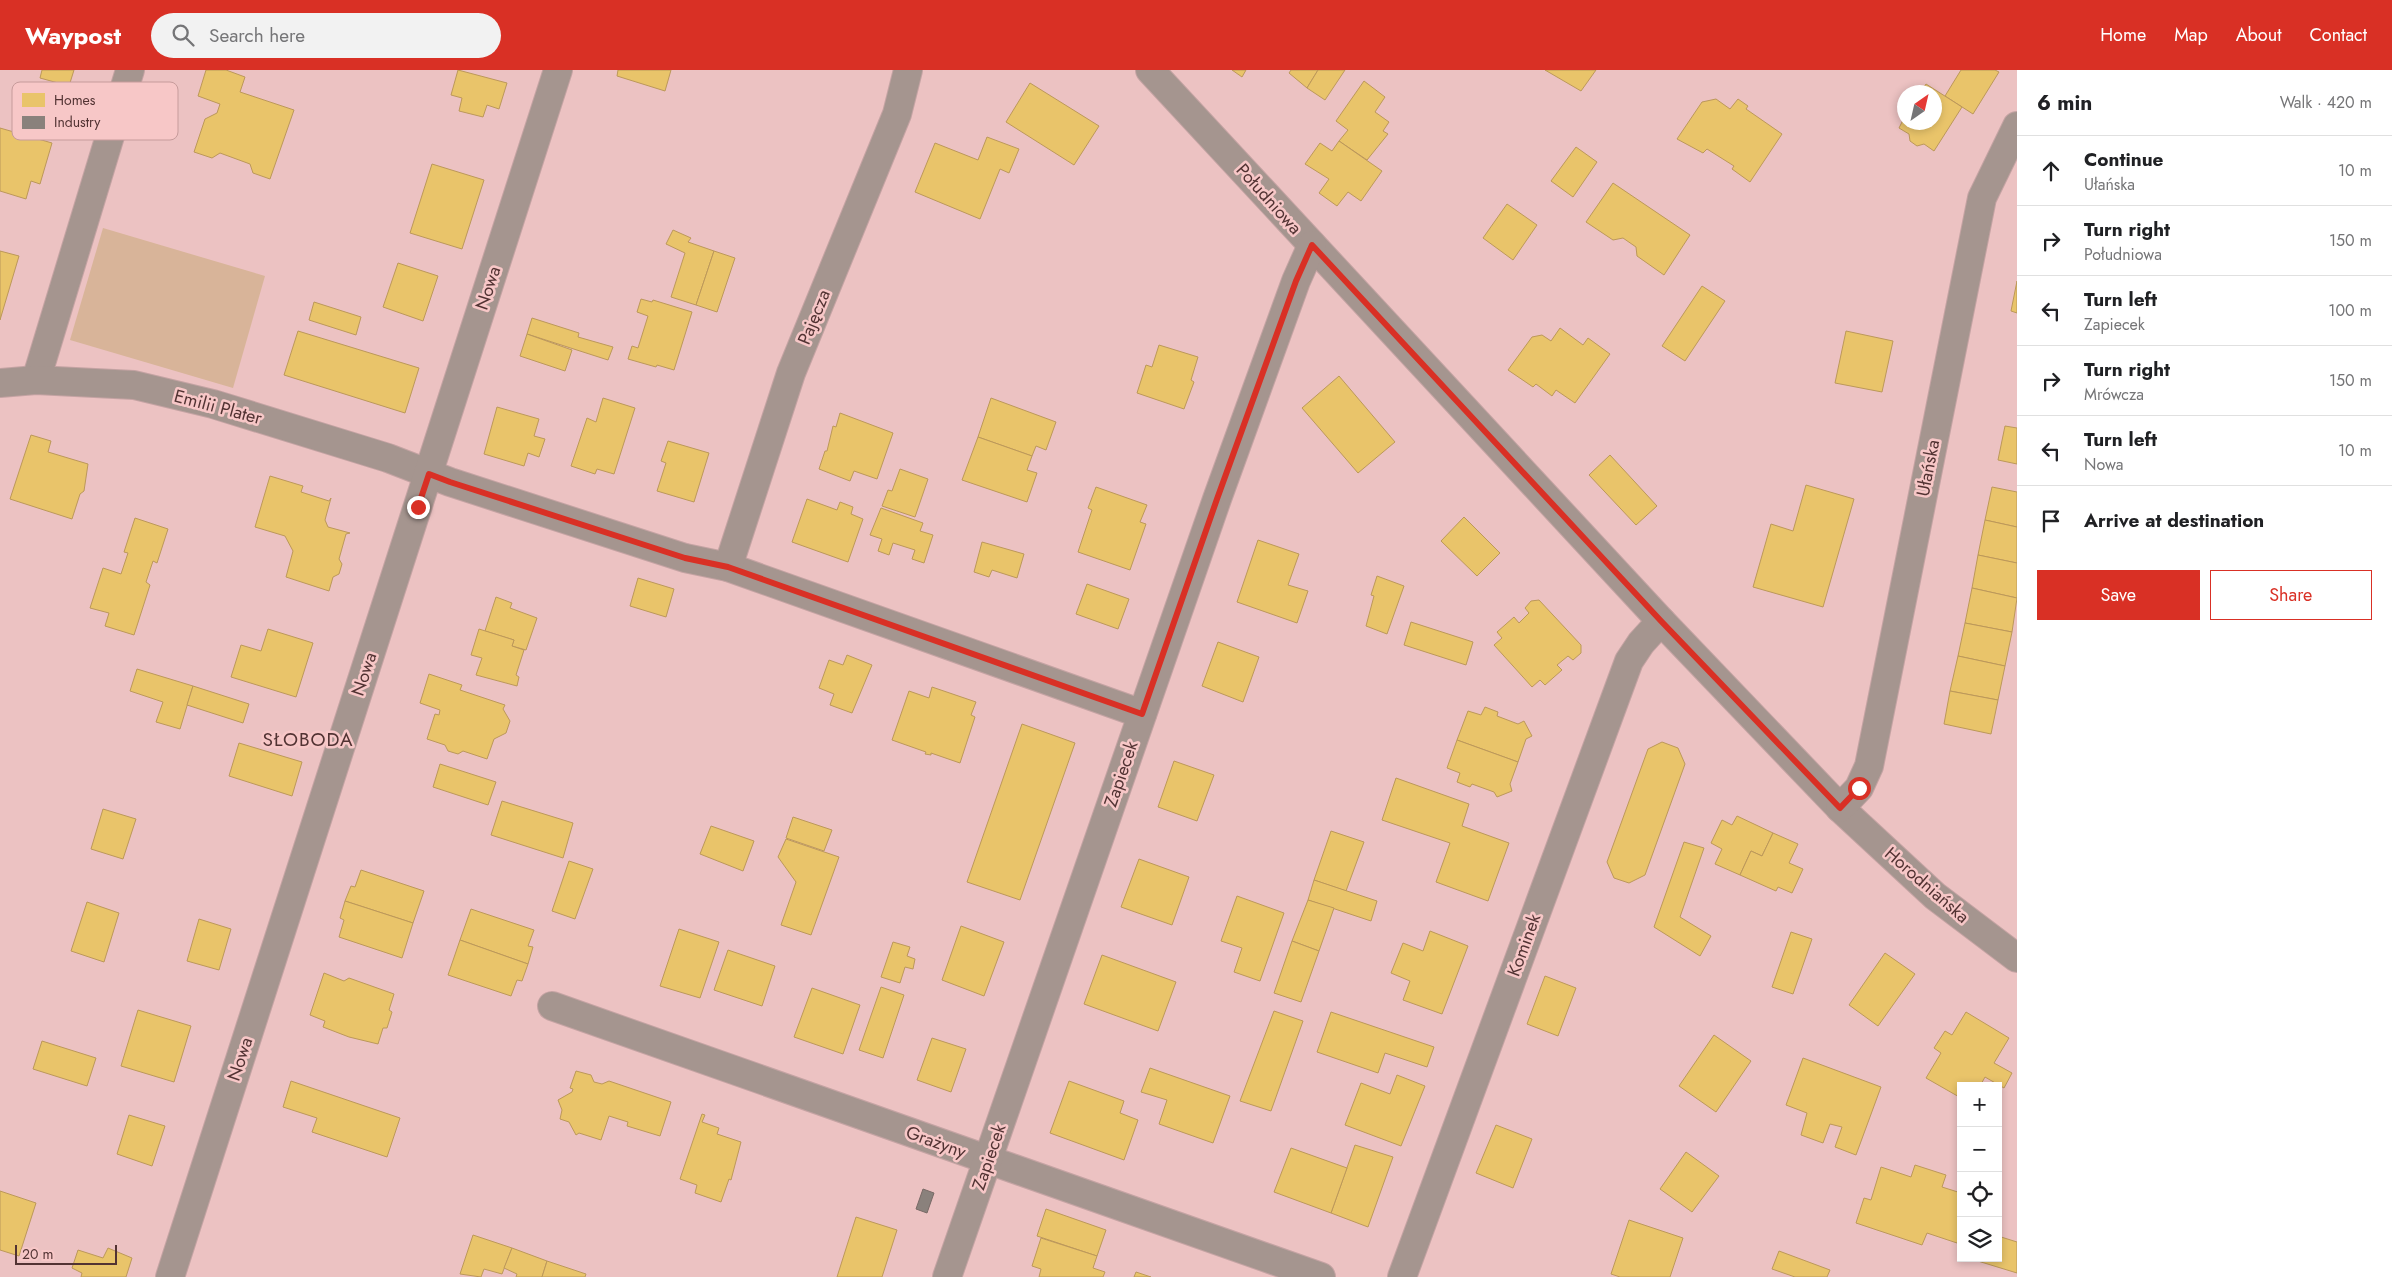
<!DOCTYPE html>
<html lang="en">
<head>
<meta charset="utf-8">
<style>
  :root { --surface:#fff; --page:#f2f2f2; --text:#202124; --muted:#757577; --line:#e0e0e0; --accent:#d93025 }
  body { margin:0; font-family:Jost,sans-serif; background:var(--page); color:var(--text) }
  .controls { position:absolute; right:15px; bottom:15px; display:grid; overflow:hidden; border-radius:0px; box-shadow:0 2px 8px #0003 }
  .controls button { width:45px; height:45px; display:grid; place-items:center; padding:0; border:0; border-bottom:1px solid var(--line); background:var(--surface); color:var(--text); font:25px sans-serif }
  .compass { position:absolute; left:1897px; top:15px; width:45px; height:45px; border-radius:50%; background:var(--surface); box-shadow:0 2px 8px #0003; rotate:34deg }
  .scale { position:absolute; left:15px; bottom:12px; width:102px; box-sizing:border-box; padding-left:5px; border:2px solid #523333; border-top:0; font-size:14px; line-height:18px; white-space:nowrap; color:#523333; -webkit-text-stroke:4px #f7c7c7; paint-order:stroke }
  .stop { position:absolute; width:15px; height:15px; margin:-11px; border:4px solid #d93025; border-radius:50%; background:#fff }
  .stop.end { background:#d93025; border-color:#fff; box-shadow:0 1px 5px #0008 }
  .list { margin:0; padding:0; list-style:none }
  h2 { display:flex; justify-content:space-between; align-items:center; height:65px; margin:0; padding:0 20px; font-size:21px }
  h2 small { font-size:16px; font-weight:400; color:var(--muted) }
  .list li { display:grid; grid-template-columns:32px 1fr auto; gap:15px; align-items:center; box-sizing:border-box; height:70px; padding:0 20px; border-top:1px solid var(--line) }
  .list b { display:block; font-size:19px; white-space:nowrap }
  .list p { margin:0; font-size:16px; white-space:nowrap; color:var(--muted) }
  .list em { font-size:16px; font-style:normal; color:var(--muted) }
  .actions { display:flex; gap:10px; padding:15px 20px }
  .actions a { flex:1; padding:11px 0; border:1px solid var(--accent); border-radius:0px; text-align:center; font-size:18px; color:var(--accent) }
  .actions .main { background:var(--accent); color:#fff }
  .icon { flex:none; width:28px; height:28px; fill:none; stroke:currentColor; stroke-width:2; stroke-linecap:round; stroke-linejoin:round }
  .map { position:relative; flex:none; width:2017px; height:1207px; overflow:hidden }
  header { display:flex; align-items:center; gap:30px; box-sizing:border-box; height:70px; padding:0 25px; background:var(--accent); color:#fff }
  header strong { font-size:24px }
  nav { display:flex; gap:28px; margin-inline-start:auto; font-size:18px }
  .search { width:350px; height:45px; background:var(--page); display:flex; align-items:center; gap:12px; box-sizing:border-box; padding:0 18px; border-radius:28px; color:var(--muted); font-size:19px }
  main { display:flex }
  aside { flex:1; background:var(--surface) }
  .map>svg:first-child { display:block }
  .green { fill:#d8b499 }
  .homes { fill:#e9c46a; stroke:#bc985a }
  .industry { fill:#8a817c; stroke:#796a66 }
  .lines { fill:none; stroke-linecap:round; stroke-linejoin:round }
  .street-casing { stroke:#c4a3a3; stroke-width:30 }
  .street { stroke:#a5958f; stroke-width:28 }
  .route { stroke:#d93025; stroke-width:6 }
  .labels { text-anchor:middle; dominant-baseline:central; stroke-width:5; stroke-linejoin:round; paint-order:stroke }
  .street-label { font-size:18px; fill:#523333; stroke:#f7c7c7 }
  .neighbourhood-label { font-size:19px; letter-spacing:1px; fill:#523333; stroke:#f7c7c7 }
  .key { fill:#f7c7c7; stroke:#c69b9b; stroke-width:1 }
  .key-label { font-size:14px; fill:#523333 }
</style>
</head>
<body>
<header>
<strong>Waypost</strong>
<div class="search"><svg class="icon" aria-label="search" viewBox="0 0 24 24"><circle cx="10" cy="10" r="6"/><path d="M15 15l6 6"/></svg>Search here</div>
<nav><a>Home</a><a>Map</a><a>About</a><a>Contact</a></nav>
</header>
<main>
<div class="map">
<svg width="2017" height="1207" viewBox="0 0 2017 1207">
  <rect width="100%" height="100%" fill="#ecc2c2"/>
  <polygon class="green" points="103,158 265,206 233,318 70,270"/>
  <g class="homes">
    <polygon points="42,0 74,0 69,16 40,8"/>
    <polygon points="206,0 226,0 245,7 240,22 294,40 270,109 253,103 250,94 220,83 212,88 194,82 205,49 217,43 220,34 198,26"/>
    <polygon points="458,0 507,13 499,39 487,35 483,47 459,41 462,28 451,25"/>
    <polygon points="618,0 671,0 665,21 617,6"/>
    <polygon points="1232,0 1246,0 1242,7"/>
    <polygon points="1291,0 1318,0 1307,18 1289,3"/>
    <polygon points="1318,0 1345,0 1325,30 1307,18"/>
    <polygon points="1545,0 1596,0 1581,21"/>
    <polygon points="1961,0 1995,0 1999,2 1973,44 1945,26"/>
    <polygon points="1364,11 1385,27 1375,42 1389,52 1383,61 1388,64 1367,90 1339,71 1348,60 1336,51"/>
    <polygon points="1030,13 1099,56 1074,95 1006,52"/>
    <polygon points="1926,14 1962,37 1934,81 1924,74 1917,76 1910,71 1909,64 1899,58 1904,48 1904,52 1934,52 1934,22 1920,22"/>
    <polygon points="1716,29 1730,39 1738,29 1748,36 1746,39 1782,64 1750,112 1732,99 1734,96 1707,79 1703,83 1677,69 1702,32"/>
    <polygon points="0,58 52,73 40,114 31,111 26,129 0,121"/>
    <polygon points="987,67 1019,79 1009,103 1000,99 980,149 915,122 935,73 978,90"/>
    <polygon points="1339,71 1382,101 1361,131 1348,122 1337,136 1319,123 1329,109 1305,94 1320,73 1332,81"/>
    <polygon points="1576,77 1597,92 1573,127 1551,111"/>
    <polygon points="432,94 484,110 462,179 410,163"/>
    <polygon points="1613,113 1690,165 1664,205 1637,186 1636,177 1623,168 1613,170 1586,152"/>
    <polygon points="1507,134 1537,155 1513,190 1483,168"/>
    <polygon points="673,160 691,168 688,172 714,181 696,235 671,227 685,183 666,174"/>
    <polygon points="0,181 19,186 0,250"/>
    <polygon points="714,181 735,188 717,242 696,235"/>
    <polygon points="398,193 438,206 423,251 383,237"/>
    <polygon points="2017,211 2017,243 2011,241"/>
    <polygon points="1702,216 1725,231 1685,291 1662,276"/>
    <polygon points="641,229 652,232 653,230 692,242 674,300 657,295 656,297 628,289 632,276 638,278 648,246 637,242"/>
    <polygon points="314,232 361,247 356,265 309,250"/>
    <polygon points="532,248 579,263 578,267 613,277 608,290 527,264"/>
    <polygon points="1560,258 1583,275 1588,268 1610,284 1575,333 1556,320 1552,326 1536,314 1533,317 1508,300 1532,267 1542,265 1551,271"/>
    <polygon points="298,261 419,298 405,343 284,305"/>
    <polygon points="1846,261 1893,271 1882,322 1835,313"/>
    <polygon points="527,264 572,280 565,301 520,286"/>
    <polygon points="1159,275 1198,287 1191,310 1194,312 1184,339 1137,323 1146,295 1152,297"/>
    <polygon points="1339,306 1395,372 1358,403 1302,338"/>
    <polygon points="603,328 635,338 614,404 597,399 595,404 571,396 587,348 596,352"/>
    <polygon points="991,328 1056,352 1046,380 1036,376 1032,386 978,367"/>
    <polygon points="497,337 539,349 534,366 545,369 539,387 528,383 524,396 484,384"/>
    <polygon points="840,343 893,363 877,409 854,401 850,411 819,399 825,381 827,381 833,356 836,357"/>
    <polygon points="2005,356 2017,358 2017,394 1998,390"/>
    <polygon points="31,365 51,371 48,382 88,394 84,421 80,424 72,449 10,429"/>
    <polygon points="978,367 1032,386 1027,400 1037,403 1027,432 962,410"/>
    <polygon points="668,371 709,383 694,432 657,421 666,393 661,391"/>
    <polygon points="1610,385 1657,436 1636,455 1589,405"/>
    <polygon points="900,399 928,409 915,447 882,436 888,420 892,421"/>
    <polygon points="270,406 303,416 301,422 329,431 331,428 325,450 328,457 350,463 346,464 339,489 342,494 339,504 333,507 329,521 286,507 293,481 285,466 255,457"/>
    <polygon points="1806,415 1854,429 1823,537 1753,517 1771,454 1793,461"/>
    <polygon points="1096,417 1147,435 1140,452 1146,454 1130,500 1078,482 1092,440 1088,438"/>
    <polygon points="1992,417 2017,422 2017,457 1985,450"/>
    <polygon points="807,429 837,440 840,432 853,437 851,444 863,449 848,492 792,472"/>
    <polygon points="881,438 923,453 920,461 933,465 924,493 912,489 915,480 893,473 889,485 878,481 882,469 870,465"/>
    <polygon points="1464,447 1500,483 1477,506 1441,471"/>
    <polygon points="135,448 168,459 157,493 153,491 146,512 150,515 134,565 105,556 109,543 90,538 103,498 121,504 128,483 124,482"/>
    <polygon points="1985,450 2017,457 2017,493 1978,485"/>
    <polygon points="1258,470 1299,484 1288,515 1308,521 1297,553 1237,532"/>
    <polygon points="982,472 1024,484 1017,508 992,500 989,507 974,502"/>
    <polygon points="1978,485 2017,493 2017,528 1972,518"/>
    <polygon points="1377,506 1404,516 1387,564 1366,556 1374,526 1371,525"/>
    <polygon points="638,508 674,519 666,547 630,536"/>
    <polygon points="1087,514 1129,529 1118,559 1076,544"/>
    <polygon points="1972,518 2017,528 2012,562 1965,553"/>
    <polygon points="496,527 512,533 510,538 537,548 526,580 512,576 514,570 485,561"/>
    <polygon points="1539,530 1581,575 1581,583 1573,590 1568,586 1557,595 1562,600 1545,615 1540,610 1532,617 1494,575 1502,568 1497,562 1514,547 1519,553 1529,543 1525,538 1531,531"/>
    <polygon points="1411,552 1473,572 1466,595 1404,575"/>
    <polygon points="1965,553 2012,562 2005,596 1958,586"/>
    <polygon points="268,559 313,573 296,627 231,607 241,575 261,581"/>
    <polygon points="479,559 514,570 512,576 524,580 516,605 519,607 517,616 476,605 482,588 471,585"/>
    <polygon points="1218,572 1259,587 1243,632 1202,616"/>
    <polygon points="847,585 872,595 852,643 830,635 834,624 819,618 829,590 843,595"/>
    <polygon points="1958,586 2005,596 1998,630 1950,621"/>
    <polygon points="137,599 193,616 180,659 156,652 163,632 130,621"/>
    <polygon points="429,604 462,615 460,620 505,635 503,639 510,651 506,663 494,669 487,689 463,681 458,684 448,681 445,675 427,669 435,644 439,645 440,640 420,633"/>
    <polygon points="193,616 249,634 243,653 187,635"/>
    <polygon points="932,617 976,632 971,645 975,647 960,693 931,683 931,685 925,684 926,682 892,670 909,621 929,628"/>
    <polygon points="1950,621 1998,630 1991,664 1944,654"/>
    <polygon points="1485,637 1498,642 1497,646 1518,654 1524,651 1532,666 1526,669 1518,692 1457,670 1468,641 1481,645"/>
    <polygon points="1022,654 1075,673 1020,830 967,812"/>
    <polygon points="1457,670 1518,692 1510,714 1512,721 1497,727 1494,722 1472,714 1470,717 1457,712 1460,703 1447,698"/>
    <polygon points="1662,672 1678,678 1685,694 1645,805 1629,813 1614,808 1607,792 1648,679"/>
    <polygon points="239,673 302,692 292,726 229,706"/>
    <polygon points="1174,691 1214,705 1197,751 1158,737"/>
    <polygon points="440,694 496,712 488,735 433,717"/>
    <polygon points="1396,708 1469,734 1462,756 1509,773 1488,831 1436,812 1450,773 1382,750"/>
    <polygon points="502,731 573,753 563,788 491,765"/>
    <polygon points="103,739 136,749 123,789 91,779"/>
    <polygon points="1737,746 1773,763 1762,786 1751,781 1740,805 1715,794 1722,779 1711,773 1722,750 1732,755"/>
    <polygon points="793,747 832,760 824,781 786,768"/>
    <polygon points="711,756 754,771 743,801 700,784"/>
    <polygon points="1331,761 1364,772 1346,821 1314,810"/>
    <polygon points="1773,763 1798,774 1789,793 1803,799 1792,823 1778,817 1776,821 1740,805 1751,781 1762,786"/>
    <polygon points="786,769 839,787 811,865 781,855 796,812 778,787"/>
    <polygon points="1684,772 1704,778 1680,847 1711,866 1700,886 1654,857"/>
    <polygon points="1139,789 1189,807 1172,855 1121,837"/>
    <polygon points="569,791 593,799 575,849 552,841"/>
    <polygon points="361,800 424,821 413,853 345,831 351,816 355,817"/>
    <polygon points="1314,810 1377,831 1371,851 1308,830"/>
    <polygon points="1237,826 1284,843 1260,911 1234,902 1242,878 1221,871"/>
    <polygon points="1308,830 1334,838 1319,881 1292,871"/>
    <polygon points="345,831 413,853 402,888 339,867 344,850 340,848"/>
    <polygon points="87,832 119,843 104,892 71,881"/>
    <polygon points="471,839 534,860 528,876 533,877 528,894 460,870"/>
    <polygon points="199,849 231,859 219,900 187,891"/>
    <polygon points="961,856 1004,872 984,926 942,910"/>
    <polygon points="679,859 719,872 700,928 660,916"/>
    <polygon points="1430,861 1468,876 1442,944 1403,930 1410,911 1391,903 1403,873 1423,881"/>
    <polygon points="1791,862 1812,869 1793,924 1772,917"/>
    <polygon points="460,870 528,894 522,911 517,910 511,926 448,905"/>
    <polygon points="1292,871 1319,881 1301,932 1274,923"/>
    <polygon points="893,872 910,877 907,886 915,889 913,899 905,897 900,913 881,907"/>
    <polygon points="728,880 775,896 762,936 714,920"/>
    <polygon points="1885,883 1915,904 1878,956 1849,935"/>
    <polygon points="1102,885 1176,912 1158,961 1084,934"/>
    <polygon points="324,903 344,911 349,908 394,924 389,940 392,942 387,958 383,958 378,974 349,967 323,957 325,951 310,945"/>
    <polygon points="1545,906 1576,918 1558,966 1527,954"/>
    <polygon points="881,917 904,925 883,988 859,980"/>
    <polygon points="812,918 860,935 843,984 794,967"/>
    <polygon points="138,940 191,956 174,1012 121,996"/>
    <polygon points="1274,941 1303,951 1271,1041 1240,1031"/>
    <polygon points="1331,942 1434,977 1427,997 1385,983 1378,1003 1317,982"/>
    <polygon points="1966,942 2009,968 1994,993 2012,1003 2004,1018 1985,1007 1980,1016 1961,1016 1961,1028 1926,1008 1941,983 1934,978 1945,961 1952,965"/>
    <polygon points="1714,965 1751,991 1716,1042 1679,1016"/>
    <polygon points="932,968 966,979 951,1022 917,1010"/>
    <polygon points="42,971 96,988 87,1016 33,999"/>
    <polygon points="1803,988 1881,1017 1856,1085 1835,1077 1842,1057 1830,1054 1823,1073 1801,1065 1807,1043 1786,1035"/>
    <polygon points="1150,998 1230,1026 1213,1073 1159,1054 1167,1030 1141,1022"/>
    <polygon points="576,1001 591,1005 594,1012 602,1014 609,1011 671,1032 660,1066 627,1056 628,1052 609,1046 601,1070 579,1063 576,1065 569,1052 560,1049 562,1040 558,1030 572,1022 573,1019 570,1018"/>
    <polygon points="1397,1005 1425,1016 1401,1076 1345,1055 1361,1013 1390,1024"/>
    <polygon points="291,1011 400,1048 387,1087 312,1062 317,1048 283,1037"/>
    <polygon points="1069,1011 1124,1031 1120,1043 1138,1050 1124,1090 1050,1063"/>
    <polygon points="702,1044 705,1045 702,1052 719,1058 717,1064 741,1072 731,1110 729,1109 721,1132 695,1123 697,1115 680,1109"/>
    <polygon points="129,1045 165,1056 152,1096 117,1084"/>
    <polygon points="1496,1055 1532,1069 1513,1118 1476,1103"/>
    <polygon points="1355,1075 1393,1087 1368,1157 1331,1143"/>
    <polygon points="1291,1078 1347,1098 1331,1143 1274,1122"/>
    <polygon points="1686,1082 1719,1106 1692,1142 1660,1119"/>
    <polygon points="1915,1095 1946,1105 1942,1117 1961,1123 1961,1160 1957,1173 1927,1163 1922,1175 1856,1153 1864,1128 1871,1130 1881,1097 1911,1107"/>
    <polygon points="0,1121 36,1133 19,1186 0,1180"/>
    <polygon points="1046,1139 1106,1160 1097,1186 1037,1166"/>
    <polygon points="856,1147 897,1160 882,1207 837,1207"/>
    <polygon points="1629,1150 1683,1168 1670,1207 1620,1207 1611,1204"/>
    <polygon points="473,1165 512,1178 502,1204 484,1199 481,1207 460,1204"/>
    <polygon points="1998,1166 2017,1172 2017,1203 1968,1188 1998,1188"/>
    <polygon points="1041,1168 1097,1186 1093,1198 1105,1202 1103,1207 1039,1207 1041,1199 1032,1196"/>
    <polygon points="108,1178 132,1188 126,1207 81,1207 82,1203 72,1198 78,1180 103,1188"/>
    <polygon points="512,1178 547,1191 542,1207 516,1207 517,1204 504,1198"/>
    <polygon points="1779,1181 1830,1200 1827,1207 1795,1207 1772,1199"/>
    <polygon points="547,1191 586,1204 585,1207 542,1207"/>
    <polygon points="1136,1202 1151,1207 1134,1207"/>
  </g>
  <polygon class="industry" points="923,1119 934,1123 927,1143 916,1139"/>
  <g class="lines">
    <g class="street-casing">
      <g id="street">
        <polyline points="1150,0 1661,551 1840,738 1935,826 2017,888"/>
        <polyline points="36,310 130,0"/>
        <polyline points="0,313 36,310 134,315 213,334 388,388 450,412 685,488 728,497 1142,644"/>
        <polyline points="728,497 791,303 897,44 908,0"/>
        <polyline points="1840,738 1859,718 1869,696 1982,128 2017,56"/>
        <polyline points="552,936 1321,1207"/>
        <polyline points="170,1207 558,0"/>
        <polyline points="947,1207 1217,429 1296,211 1312,175"/>
        <polyline points="1402,1207 1629,591 1641,573 1661,551"/>
      </g>
    </g>
    <use href="#street" class="street"/>
  </g>
  <g class="lines">
    <polyline class="route" points="418,437 429,404 450,412 685,488 728,497 1142,644 1217,429 1296,211 1312,175 1661,551 1840,738 1859,718"/>
  </g>
  <g class="labels">
    <g class="street-label">
      <text transform="translate(1269 129) rotate(48)">Południowa</text>
      <text transform="translate(488 218) rotate(-72)">Nowa</text>
      <text transform="translate(814 247) rotate(-68)">Pajęcza</text>
      <text transform="translate(218 337) rotate(15)">Emilii Plater</text>
      <text transform="translate(1928 398) rotate(-79)">Ułańska</text>
      <text transform="translate(364 604) rotate(-72)">Nowa</text>
      <text transform="translate(1121 704) rotate(-71)">Zapiecek</text>
      <text transform="translate(1927 815) rotate(41)">Horodniańska</text>
      <text transform="translate(1524 875) rotate(-70)">Kominek</text>
      <text transform="translate(240 989) rotate(-72)">Nowa</text>
      <text transform="translate(936 1072) rotate(20)">Grażyny</text>
      <text transform="translate(989 1087) rotate(-71)">Zapiecek</text>
    </g>
    <g class="neighbourhood-label">
      <text x="308" y="669">SŁOBODA</text>
    </g>
  </g>
  <rect x="12" y="12" width="166" height="58" rx="8" class="key"/>
  <rect x="22" y="23" width="23" height="14" fill="#e9c46a"/>
  <rect x="22" y="46" width="23" height="13" fill="#8a817c"/>
  <g class="key-label">
    <text x="54" y="35">Homes</text>
    <text x="54" y="57">Industry</text>
  </g>
</svg>
<div class="controls">
<button>+</button>
<button>−</button>
<button><svg class="icon" aria-label="locate" viewBox="0 0 24 24"><circle cx="12" cy="12" r="6"/><path d="M12 2v4M12 18v4M2 12h4M18 12h4"/></svg></button>
<button><svg class="icon" aria-label="layers" viewBox="0 0 24 24"><path d="M12 4l9 5-9 5-9-5zM3 14l9 5 9-5"/></svg></button>
</div>
<svg class="compass" viewBox="-18 -18 36 36"><path d="M0-13l5 13h-10z" fill="#e53935"/><path d="M0 13l5-13h-10z" fill="#757577"/></svg>
<div class="scale">20 m</div>
<div class="stop" style="left:1859px;top:718px"></div>
<div class="stop end" style="left:418px;top:437px"></div>
</div>
<aside>
<h2>6 min<small>Walk · 420 m</small></h2>
<ul class="list">
<li><svg class="icon" aria-label="ahead" viewBox="0 0 24 24"><path d="M12 20V5M6 11l6-6 6 6"/></svg><div><b>Continue</b><p>Ułańska</p></div><em>10 m</em></li>
<li><svg class="icon" aria-label="right" viewBox="0 0 24 24"><path d="M7 20v-9h11M14 6l5 5-5 5"/></svg><div><b>Turn right</b><p>Południowa</p></div><em>150 m</em></li>
<li><svg class="icon" aria-label="left" viewBox="0 0 24 24"><path d="M17 20v-9H6M10 6l-5 5 5 5"/></svg><div><b>Turn left</b><p>Zapiecek</p></div><em>100 m</em></li>
<li><svg class="icon" aria-label="right" viewBox="0 0 24 24"><path d="M7 20v-9h11M14 6l5 5-5 5"/></svg><div><b>Turn right</b><p>Mrówcza</p></div><em>150 m</em></li>
<li><svg class="icon" aria-label="left" viewBox="0 0 24 24"><path d="M17 20v-9H6M10 6l-5 5 5 5"/></svg><div><b>Turn left</b><p>Nowa</p></div><em>10 m</em></li>
<li><svg class="icon" aria-label="arrive" viewBox="0 0 24 24"><path d="M6 21V4h12l-3 4 3 4H6"/></svg><div><b>Arrive at destination</b></div></li>
</ul>
<div class="actions"><a class="main">Save</a><a>Share</a></div>
</aside>
</main>
</body>
</html>
